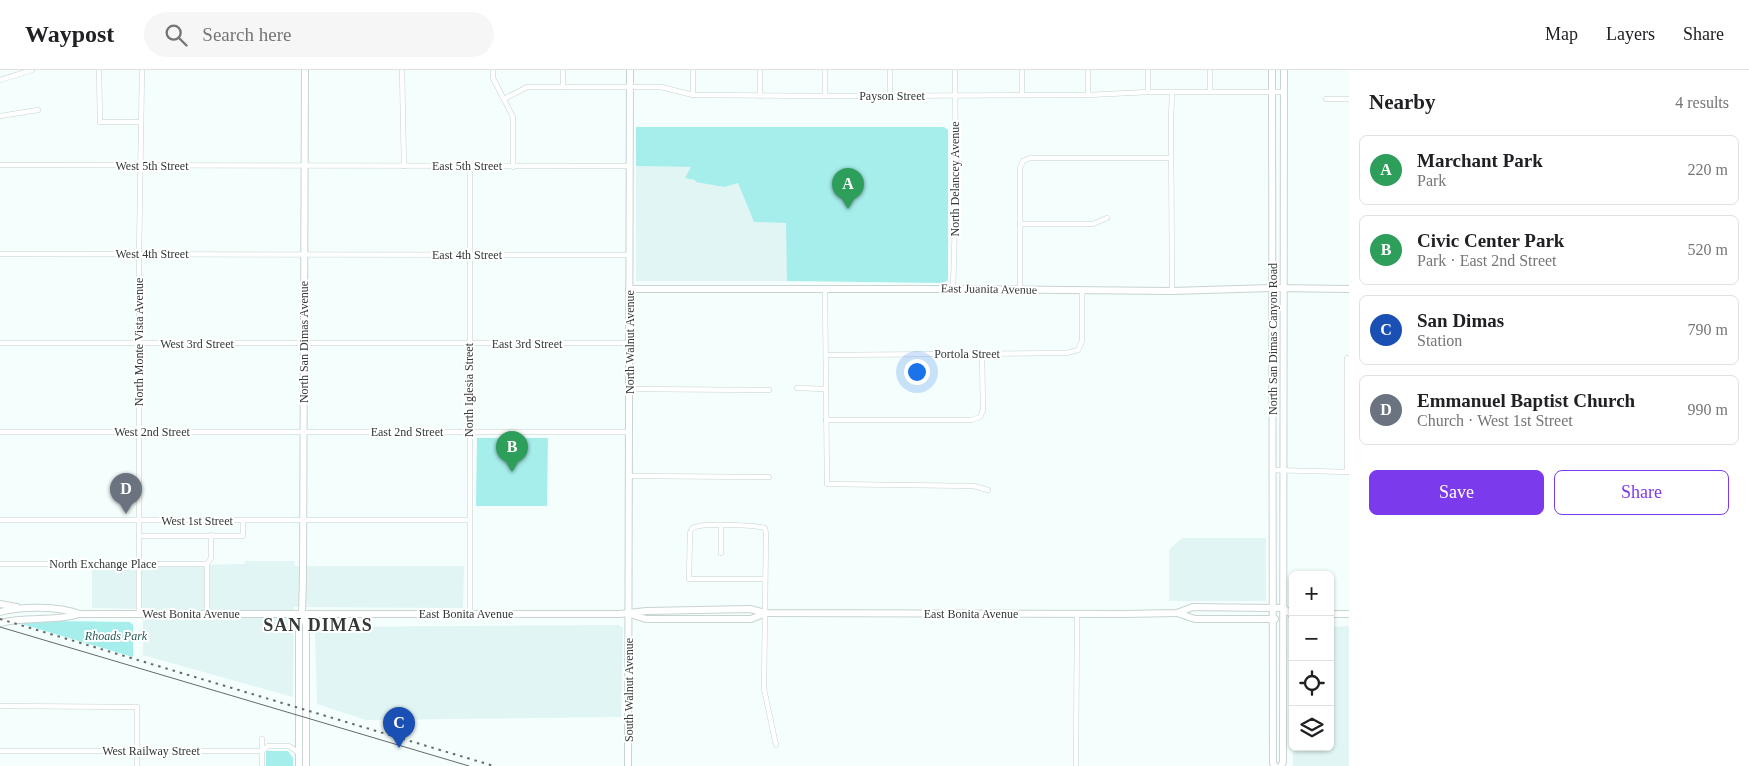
<!DOCTYPE html>
<html lang="en">
<head>
<meta charset="utf-8">
<style>
  :root { --surface:#fff; --page:#f6f6f6; --text:#202124; --muted:#757577; --line:#e0e0e0; --accent:#7c3aed }
  body { margin:0; font-family:"Times New Roman",serif; background:var(--page); color:var(--text) }
  .controls { position:absolute; right:15px; bottom:15px; display:grid; overflow:hidden; border-radius:8px; box-shadow:0 1px 4px #0004 }
  .controls button { width:45px; height:45px; display:grid; place-items:center; padding:0; border:0; border-bottom:1px solid var(--line); background:var(--surface); color:var(--text); font:25px sans-serif }
  .you { position:absolute; left:916px; top:301px; width:18px; height:18px; margin:-12px; border:4px solid #fff; border-radius:50%; background:#1a73e8; box-shadow:0 0 0 8px #1a73e833 }
  .badge { display:grid; place-items:center; width:32px; height:32px; border-radius:50%; background:var(--accent); color:#fff; font-size:16px; font-weight:700 }
  .pin { position:absolute; translate:-50% -41px; filter:drop-shadow(0 1px 2px #0008) }
  .pin::after { content:''; position:absolute; top:26px; width:18px; height:15px; background:inherit; clip-path:polygon(0 0,100% 0,50% 100%) }
  .list { margin:0; padding:0; list-style:none }
  h2 { display:flex; justify-content:space-between; align-items:center; height:65px; margin:0; padding:0 20px; font-size:21px }
  h2 small { font-size:16px; font-weight:400; color:var(--muted) }
  .list li { display:grid; grid-template-columns:32px 1fr auto; gap:15px; align-items:center; box-sizing:border-box; height:70px; margin:0 10px 10px; padding:0 10px; border:1px solid var(--line); border-radius:8px }
  .list b { display:block; font-size:19px; white-space:nowrap }
  .list p { margin:0; font-size:16px; white-space:nowrap; color:var(--muted) }
  .list em { font-size:16px; font-style:normal; color:var(--muted) }
  .actions { display:flex; gap:10px; padding:15px 20px }
  .actions a { flex:1; padding:11px 0; border:1px solid var(--accent); border-radius:8px; text-align:center; font-size:18px; color:var(--accent) }
  .actions .main { background:var(--accent); color:#fff }
  .icon { flex:none; width:28px; height:28px; fill:none; stroke:currentColor; stroke-width:2; stroke-linecap:round; stroke-linejoin:round }
  .map { position:relative; flex:none; width:1349px; height:696px; overflow:hidden }
  header { display:flex; align-items:center; gap:30px; box-sizing:border-box; height:70px; padding:0 25px; background:var(--surface); border-bottom:1px solid var(--line) }
  header strong { font-size:24px }
  nav { display:flex; gap:28px; margin-inline-start:auto; font-size:18px }
  .search { width:350px; height:45px; background:var(--page); display:flex; align-items:center; gap:12px; box-sizing:border-box; padding:0 18px; border-radius:28px; color:var(--muted); font-size:19px }
  main { display:flex }
  aside { flex:1; background:var(--surface) }
  .map>svg:first-child { display:block }
  .built { fill:#e0f5f4 }
  .green { fill:#a6eeeb }
  .lines { fill:none; stroke-linecap:round; stroke-linejoin:round }
  .street-casing { stroke:#c8d3d2; stroke-width:5.5 }
  .secondary-casing { stroke:#c8d3d2; stroke-width:8 }
  .street { stroke:#fff; stroke-width:4.5 }
  .secondary { stroke:#fff; stroke-width:6 }
  .tram { stroke:#646a6a; stroke-width:1 }
  .rail { stroke:#646a6a; stroke-width:2; stroke-dasharray:2.5 5; stroke-linecap:butt }
  .labels { text-anchor:middle; dominant-baseline:central; stroke-width:4; stroke-linejoin:round; paint-order:stroke }
  .street-label { font-size:12px; fill:#343838; stroke:#fff }
  .park-label { font-size:12px; font-style:italic; fill:#295b5a; stroke:#fff }
  .district-label { font-size:18px; font-weight:bold; letter-spacing:1px; fill:#343838; stroke:#fff }
</style>
</head>
<body>
<header>
<strong>Waypost</strong>
<div class="search"><svg class="icon" aria-label="search" viewBox="0 0 24 24"><circle cx="10" cy="10" r="6"/><path d="M15 15l6 6"/></svg>Search here</div>
<nav><a>Map</a><a>Layers</a><a>Share</a></nav>
</header>
<main>
<div class="map">
<svg width="1349" height="696" viewBox="0 0 1349 696">
  <rect width="100%" height="100%" fill="#f3fefd"/>
  <g class="built">
    <polygon points="636,96 691,97 724,117 738,112 754,152 787,153 787,211 636,211"/>
    <polygon points="1182,468 1266,468 1266,531 1169,531 1169,480"/>
    <polygon points="245,491 294,491 295,496 464,496 463,538 294,537 293,627 143,585 143,539 92,538 92,497 245,494"/>
    <polygon points="619,555 623,558 621,647 366,650 317,634 315,557"/>
    <polygon points="1349,556 1349,696 1293,696 1293,677 1330,677 1330,557"/>
  </g>
  <g class="green">
    <polygon points="636,57 944,57 948,60 948,210 943,213 787,211 786,153 754,152 738,113 724,117 696,112 695,110 685,108 691,97 636,96"/>
    <polygon points="477,368 548,368 547,436 476,436"/>
    <polygon points="54,551 130,552 133,555 133,587 18,553"/>
    <polygon points="266,681 288,681 293,688 293,696 266,696"/>
  </g>
  <g class="lines">
    <g class="street-casing">
      <g id="street">
        <polyline points="99,0 100,52 141,52"/>
        <polyline points="402,0 404,96"/>
        <polyline points="493,0 493,8 513,47 513,97"/>
        <polyline points="563,0 563,17"/>
        <polyline points="693,0 693,25"/>
        <polyline points="760,0 760,26"/>
        <polyline points="1022,0 1022,25"/>
        <polyline points="1148,0 1148,22"/>
        <polyline points="0,10 32,0"/>
        <polyline points="1210,22 1210,0"/>
        <polyline points="1088,25 1088,0"/>
        <polyline points="825,26 825,0"/>
        <polyline points="890,26 890,0"/>
        <polyline points="504,29 527,17 661,17 693,25 825,26 1088,25 1148,22 1284,22"/>
        <polyline points="1326,29 1349,29"/>
        <polyline points="0,46 38,40"/>
        <polyline points="0,95 630,96"/>
        <polyline points="470,96 470,544"/>
        <polyline points="1020,154 1093,154 1107,148"/>
        <polyline points="0,184 630,185"/>
        <polyline points="825,219 827,414 974,416 988,420"/>
        <polyline points="953,219 956,121 955,0"/>
        <polyline points="1020,220 1020,98 1023,91 1030,88 1171,88"/>
        <polyline points="1172,221 1171,50 1172,23"/>
        <polyline points="0,273 629,273"/>
        <polyline points="826,285 1067,283 1078,280 1082,271 1082,220"/>
        <polyline points="797,318 826,319"/>
        <polyline points="630,319 769,320"/>
        <polyline points="826,350 971,350 980,347 983,340 982,284"/>
        <polyline points="0,362 630,362"/>
        <polyline points="1272,400 1348,402"/>
        <polyline points="1347,402 1347,288"/>
        <polyline points="630,406 769,407"/>
        <polyline points="0,450 470,450"/>
        <polyline points="721,456 721,483"/>
        <polyline points="139,466 243,466 243,451"/>
        <polyline points="0,494 207,494"/>
        <path d="M765,509H689L690,463C692,459 691,458 695,457C704,453 755,455 765,458L766,464L764,619L776,675"/>
        <polyline points="139,544 139,184 142,0"/>
        <polyline points="207,544 207,494 211,488 211,465"/>
        <polyline points="0,636 137,637 137,696"/>
        <polyline points="0,681 262,681 268,676 289,676 299,683"/>
        <polyline points="262,696 262,669"/>
        <polyline points="1076,696 1077,544"/>
      </g>
    </g>
    <g class="secondary-casing">
      <g id="secondary">
        <polyline points="1272,0 1273,693 1275,696"/>
        <polyline points="629,219 953,219 1172,221 1273,218 1349,219"/>
        <polyline points="0,534 17,537"/>
        <path d="M0,542C23,536 57,536 80,544H620L646,541L750,539L766,543L1124,544L1177,543L1193,537L1283,538L1291,544"/>
        <polyline points="1177,543 1195,549 1275,549"/>
        <polyline points="302,544 306,554 306,696"/>
        <polyline points="630,544 646,549 751,549 766,543"/>
        <polyline points="1330,544 1349,544"/>
        <path d="M0,553C26,546 54,552 79,544"/>
        <polyline points="299,696 299,554 302,544 303,506 305,0"/>
        <polyline points="628,696 630,0"/>
        <polyline points="1281,696 1283,692 1284,0"/>
      </g>
    </g>
    <use href="#street" class="street"/>
    <use href="#secondary" class="secondary"/>
    <polyline class="tram" points="0,557 469,696"/>
    <polyline class="rail" points="0,549 494,696"/>
  </g>
  <g class="labels">
    <g class="street-label">
      <text x="892" y="26">Payson Street</text>
      <text x="152" y="96">West 5th Street</text>
      <text x="467" y="96">East 5th Street</text>
      <text transform="translate(955 109) rotate(-90)">North Delancey Avenue</text>
      <text x="152" y="184">West 4th Street</text>
      <text x="467" y="185">East 4th Street</text>
      <text transform="translate(989 219) rotate(1)">East Juanita Avenue</text>
      <text transform="translate(1273 269) rotate(-90)">North San Dimas Canyon Road</text>
      <text transform="translate(139 272) rotate(-90)">North Monte Vista Avenue</text>
      <text transform="translate(304 272) rotate(-90)">North San Dimas Avenue</text>
      <text transform="translate(630 272) rotate(-90)">North Walnut Avenue</text>
      <text x="197" y="274">West 3rd Street</text>
      <text x="527" y="274">East 3rd Street</text>
      <text x="967" y="284">Portola Street</text>
      <text transform="translate(469 320) rotate(-90)">North Iglesia Street</text>
      <text x="152" y="362">West 2nd Street</text>
      <text x="407" y="362">East 2nd Street</text>
      <text x="197" y="451">West 1st Street</text>
      <text x="103" y="494">North Exchange Place</text>
      <text x="191" y="544">West Bonita Avenue</text>
      <text x="466" y="544">East Bonita Avenue</text>
      <text x="971" y="544">East Bonita Avenue</text>
      <text transform="translate(629 620) rotate(-90)">South Walnut Avenue</text>
      <text x="151" y="681">West Railway Street</text>
    </g>
    <g class="park-label">
      <text x="116" y="566">Rhoads Park</text>
    </g>
    <g class="district-label">
      <text x="318" y="555">SAN DIMAS</text>
    </g>
  </g>
</svg>
<div class="controls">
<button>+</button>
<button>−</button>
<button><svg class="icon" aria-label="locate" viewBox="0 0 24 24"><circle cx="12" cy="12" r="6"/><path d="M12 2v4M12 18v4M2 12h4M18 12h4"/></svg></button>
<button><svg class="icon" aria-label="layers" viewBox="0 0 24 24"><path d="M12 4l9 5-9 5-9-5zM3 14l9 5 9-5"/></svg></button>
</div>
<div class="you"></div>
<div class="pin badge" style="left:848px;top:139px;background:#2e9e5b">A</div>
<div class="pin badge" style="left:512px;top:402px;background:#2e9e5b">B</div>
<div class="pin badge" style="left:399px;top:678px;background:#1a4fb4">C</div>
<div class="pin badge" style="left:126px;top:444px;background:#6b7280">D</div>
</div>
<aside>
<h2>Nearby<small>4 results</small></h2>
<ul class="list">
<li><span class="badge" style="background:#2e9e5b">A</span><div><b>Marchant Park</b><p>Park</p></div><em>220 m</em></li>
<li><span class="badge" style="background:#2e9e5b">B</span><div><b>Civic Center Park</b><p>Park · East 2nd Street</p></div><em>520 m</em></li>
<li><span class="badge" style="background:#1a4fb4">C</span><div><b>San Dimas</b><p>Station</p></div><em>790 m</em></li>
<li><span class="badge" style="background:#6b7280">D</span><div><b>Emmanuel Baptist Church</b><p>Church · West 1st Street</p></div><em>990 m</em></li>
</ul>
<div class="actions"><a class="main">Save</a><a>Share</a></div>
</aside>
</main>
</body>
</html>
